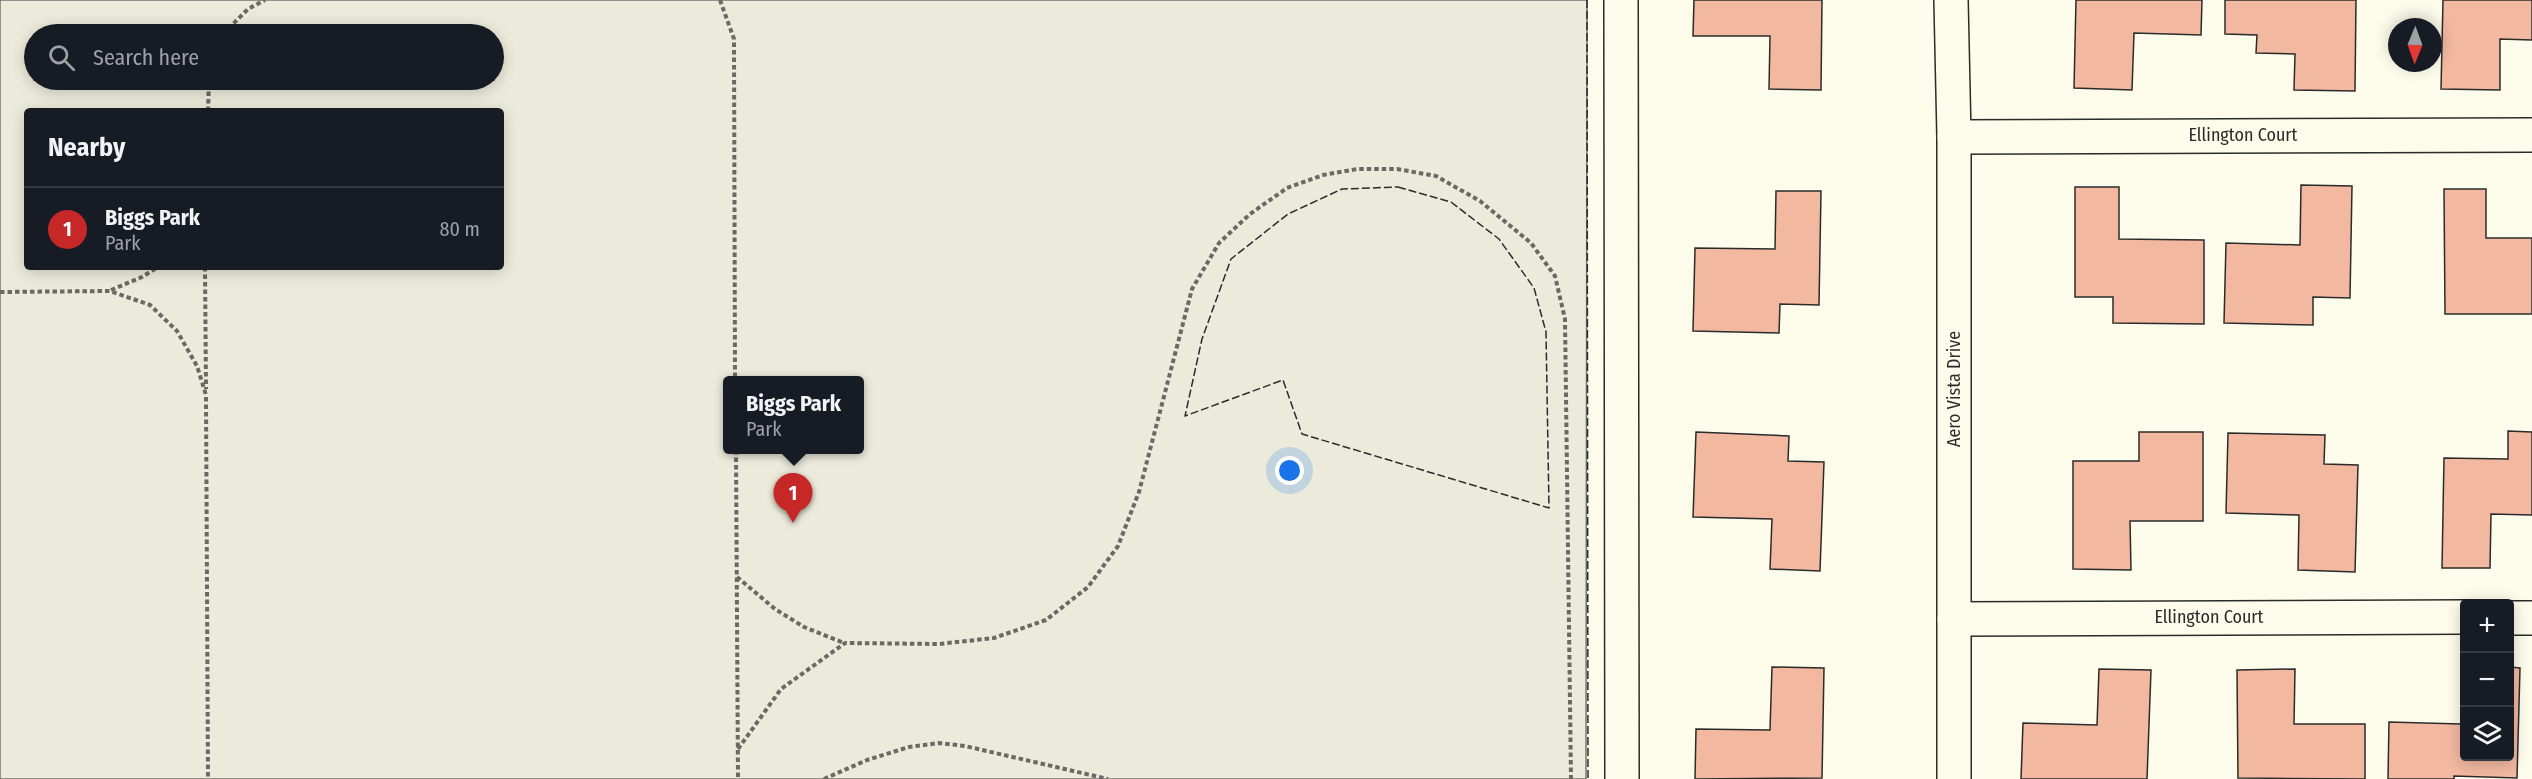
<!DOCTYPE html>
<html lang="en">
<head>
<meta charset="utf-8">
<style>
  :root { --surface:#171b24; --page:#242831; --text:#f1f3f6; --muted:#9ea1a6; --line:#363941; --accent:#c62828 }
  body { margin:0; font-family:"Fira Sans Condensed",sans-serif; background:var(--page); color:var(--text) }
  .controls { position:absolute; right:18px; bottom:18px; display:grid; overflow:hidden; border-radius:6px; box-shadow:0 3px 15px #0003 }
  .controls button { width:54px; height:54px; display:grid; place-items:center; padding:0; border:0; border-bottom:2px solid var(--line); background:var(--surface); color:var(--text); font:30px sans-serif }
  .compass { position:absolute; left:2388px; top:18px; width:54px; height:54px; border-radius:50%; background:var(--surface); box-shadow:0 3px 15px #0003; rotate:181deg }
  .you { position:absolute; left:1290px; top:471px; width:21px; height:21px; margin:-15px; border:4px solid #fff; border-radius:50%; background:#1a73e8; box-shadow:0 0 0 9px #1a73e833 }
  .badge { display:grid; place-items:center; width:39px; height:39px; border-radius:50%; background:var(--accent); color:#fff; font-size:20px; font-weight:700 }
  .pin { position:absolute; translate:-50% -50px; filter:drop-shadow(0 2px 3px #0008) }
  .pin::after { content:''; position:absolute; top:32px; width:21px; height:18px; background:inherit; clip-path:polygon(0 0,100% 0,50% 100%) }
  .popup { position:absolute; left:723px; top:376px; width:141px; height:78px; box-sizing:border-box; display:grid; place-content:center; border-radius:6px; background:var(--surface); filter:drop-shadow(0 2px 4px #0005); font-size:20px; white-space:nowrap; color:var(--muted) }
  .popup b { font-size:22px; color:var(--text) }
  .popup::after { content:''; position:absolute; left:50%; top:100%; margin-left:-12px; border:12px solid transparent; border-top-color:var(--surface) }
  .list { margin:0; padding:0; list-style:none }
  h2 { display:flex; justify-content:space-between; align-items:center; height:78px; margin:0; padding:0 24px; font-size:26px }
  h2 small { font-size:20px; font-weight:400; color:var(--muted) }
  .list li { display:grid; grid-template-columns:39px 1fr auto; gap:18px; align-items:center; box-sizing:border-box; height:84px; padding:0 24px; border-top:2px solid var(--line) }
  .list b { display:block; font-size:22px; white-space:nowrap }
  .list p { margin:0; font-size:20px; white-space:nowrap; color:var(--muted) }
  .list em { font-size:20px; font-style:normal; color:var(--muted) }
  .icon { flex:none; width:33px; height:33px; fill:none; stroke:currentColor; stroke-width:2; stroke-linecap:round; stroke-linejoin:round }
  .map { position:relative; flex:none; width:2532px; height:779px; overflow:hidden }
  .search { position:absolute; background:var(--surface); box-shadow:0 3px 15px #0003; left:24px; top:24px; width:480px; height:66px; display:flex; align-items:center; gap:15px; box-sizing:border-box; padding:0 21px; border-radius:33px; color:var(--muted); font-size:22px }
  .panel { position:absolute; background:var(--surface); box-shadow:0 3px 15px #0003; left:24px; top:108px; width:480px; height:162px; border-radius:6px }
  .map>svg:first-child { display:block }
  .green { fill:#ecebdb; stroke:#74746e; stroke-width:1.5; fill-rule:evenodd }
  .building { fill:#f2b8a0; stroke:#2b2b2b; stroke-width:1.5 }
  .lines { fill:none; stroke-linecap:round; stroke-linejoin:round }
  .street-casing { stroke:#2b2b2b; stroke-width:36 }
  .path { stroke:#6a6964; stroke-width:4; stroke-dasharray:4.5 3; stroke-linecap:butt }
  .street { stroke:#fdfbea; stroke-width:33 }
  .fence { stroke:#2b2b2b; stroke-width:1.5; stroke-dasharray:8 3; stroke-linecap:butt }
  .labels { text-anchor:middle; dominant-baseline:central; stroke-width:4.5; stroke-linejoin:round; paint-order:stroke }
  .street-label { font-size:18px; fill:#2b2b2b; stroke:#fdfbea }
</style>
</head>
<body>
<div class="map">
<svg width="2532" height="779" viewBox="0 0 2532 779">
  <rect width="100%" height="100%" fill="#fdfbea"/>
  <path class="green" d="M0,0H1587L1586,779H0ZM34,34H494V80H34ZM27,111H501V267H27ZM727,380H859V450H727Z"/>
  <g class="building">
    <polygon points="1694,0 1822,0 1821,90 1769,89 1770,36 1693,36"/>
    <polygon points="2076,0 2202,0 2201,35 2134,33 2132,90 2074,88"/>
    <polygon points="2225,0 2356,0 2355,91 2294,90 2295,54 2256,53 2257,35 2225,34"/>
    <polygon points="2443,0 2532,0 2532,40 2500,39 2500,90 2441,89"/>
    <polygon points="2301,185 2352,186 2350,298 2313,297 2313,325 2224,323 2226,243 2300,245"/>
    <polygon points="2075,187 2119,187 2119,239 2204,240 2204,324 2113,323 2113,297 2075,297"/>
    <polygon points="2444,189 2486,189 2486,238 2532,238 2532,314 2445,314"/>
    <polygon points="1776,191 1821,191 1819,305 1780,304 1779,333 1693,331 1695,248 1775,249"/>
    <polygon points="2508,431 2532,432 2532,515 2491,514 2490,568 2442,568 2444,458 2508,459"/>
    <polygon points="1696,432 1789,436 1788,461 1824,462 1820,571 1770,569 1772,519 1693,517"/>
    <polygon points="2139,432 2203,432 2203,521 2130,521 2131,570 2073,569 2073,461 2139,461"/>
    <polygon points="2228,433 2325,435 2324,464 2358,465 2355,572 2298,570 2299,515 2226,513"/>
    <polygon points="2463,666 2464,756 2510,756 2510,667 2520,668 2517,778 2454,776 2454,779 2388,779 2389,722 2461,724"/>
    <polygon points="1772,667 1824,668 1822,778 1695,779 1696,729 1770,730"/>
    <polygon points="2099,669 2151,670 2147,779 2021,779 2023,723 2097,725"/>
    <polygon points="2295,669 2294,724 2365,724 2365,779 2238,778 2237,670"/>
  </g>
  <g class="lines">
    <g class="street-casing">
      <g id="street">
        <polyline points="1621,0 1622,779"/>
        <polyline points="1951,0 1954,137 1954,779"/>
        <polyline points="1954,137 2532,135"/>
        <polyline points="2510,618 2532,618"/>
        <polyline points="1954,619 2464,617"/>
      </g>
    </g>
    <g class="path">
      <polyline points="720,0 734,39 735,380"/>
      <polyline points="223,34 248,9 265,0"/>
      <polyline points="208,111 209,80"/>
      <polyline points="205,267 206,389"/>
      <polyline points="111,290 142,277 158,267"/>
      <polyline points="0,292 110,291 150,305 177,331 197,366 206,395 208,779"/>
      <polyline points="736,450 738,779"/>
      <polyline points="737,577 775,609 804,627 844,643"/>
      <polyline points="738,749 781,689 845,643 939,644 994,638 1046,620 1088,587 1118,546 1139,492 1192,289 1219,243 1250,214 1287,188 1323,175 1357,169 1397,169 1436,176 1480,201 1531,243 1555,276 1565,319 1571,779"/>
      <polyline points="824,779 867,760 909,747 939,743 965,746 1108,779"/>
    </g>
    <use href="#street" class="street"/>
    <g class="fence">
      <polyline points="1587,0 1588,779"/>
      <polygon points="1398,187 1451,202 1499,239 1534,288 1546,332 1549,508 1302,434 1283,380 1185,416 1202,339 1231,259 1288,214 1342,189"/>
    </g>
  </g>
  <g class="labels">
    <g class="street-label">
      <text x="2243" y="135">Ellington Court</text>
      <text transform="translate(1954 389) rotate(-90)">Aero Vista Drive</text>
      <text x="2209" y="617">Ellington Court</text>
    </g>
  </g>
</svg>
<div class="controls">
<button>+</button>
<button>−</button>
<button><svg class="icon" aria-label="layers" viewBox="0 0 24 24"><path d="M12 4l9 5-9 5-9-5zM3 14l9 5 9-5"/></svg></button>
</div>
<svg class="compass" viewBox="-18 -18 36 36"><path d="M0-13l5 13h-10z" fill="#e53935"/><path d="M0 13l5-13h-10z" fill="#9ea1a6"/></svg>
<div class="you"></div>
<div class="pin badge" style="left:793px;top:523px">1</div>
<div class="popup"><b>Biggs Park</b>Park</div>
<div class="search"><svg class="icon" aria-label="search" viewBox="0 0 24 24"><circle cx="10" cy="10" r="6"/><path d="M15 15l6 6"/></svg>Search here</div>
<section class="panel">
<h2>Nearby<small></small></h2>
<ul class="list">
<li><span class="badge">1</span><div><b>Biggs Park</b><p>Park</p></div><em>80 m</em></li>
</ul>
</section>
</div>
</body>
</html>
